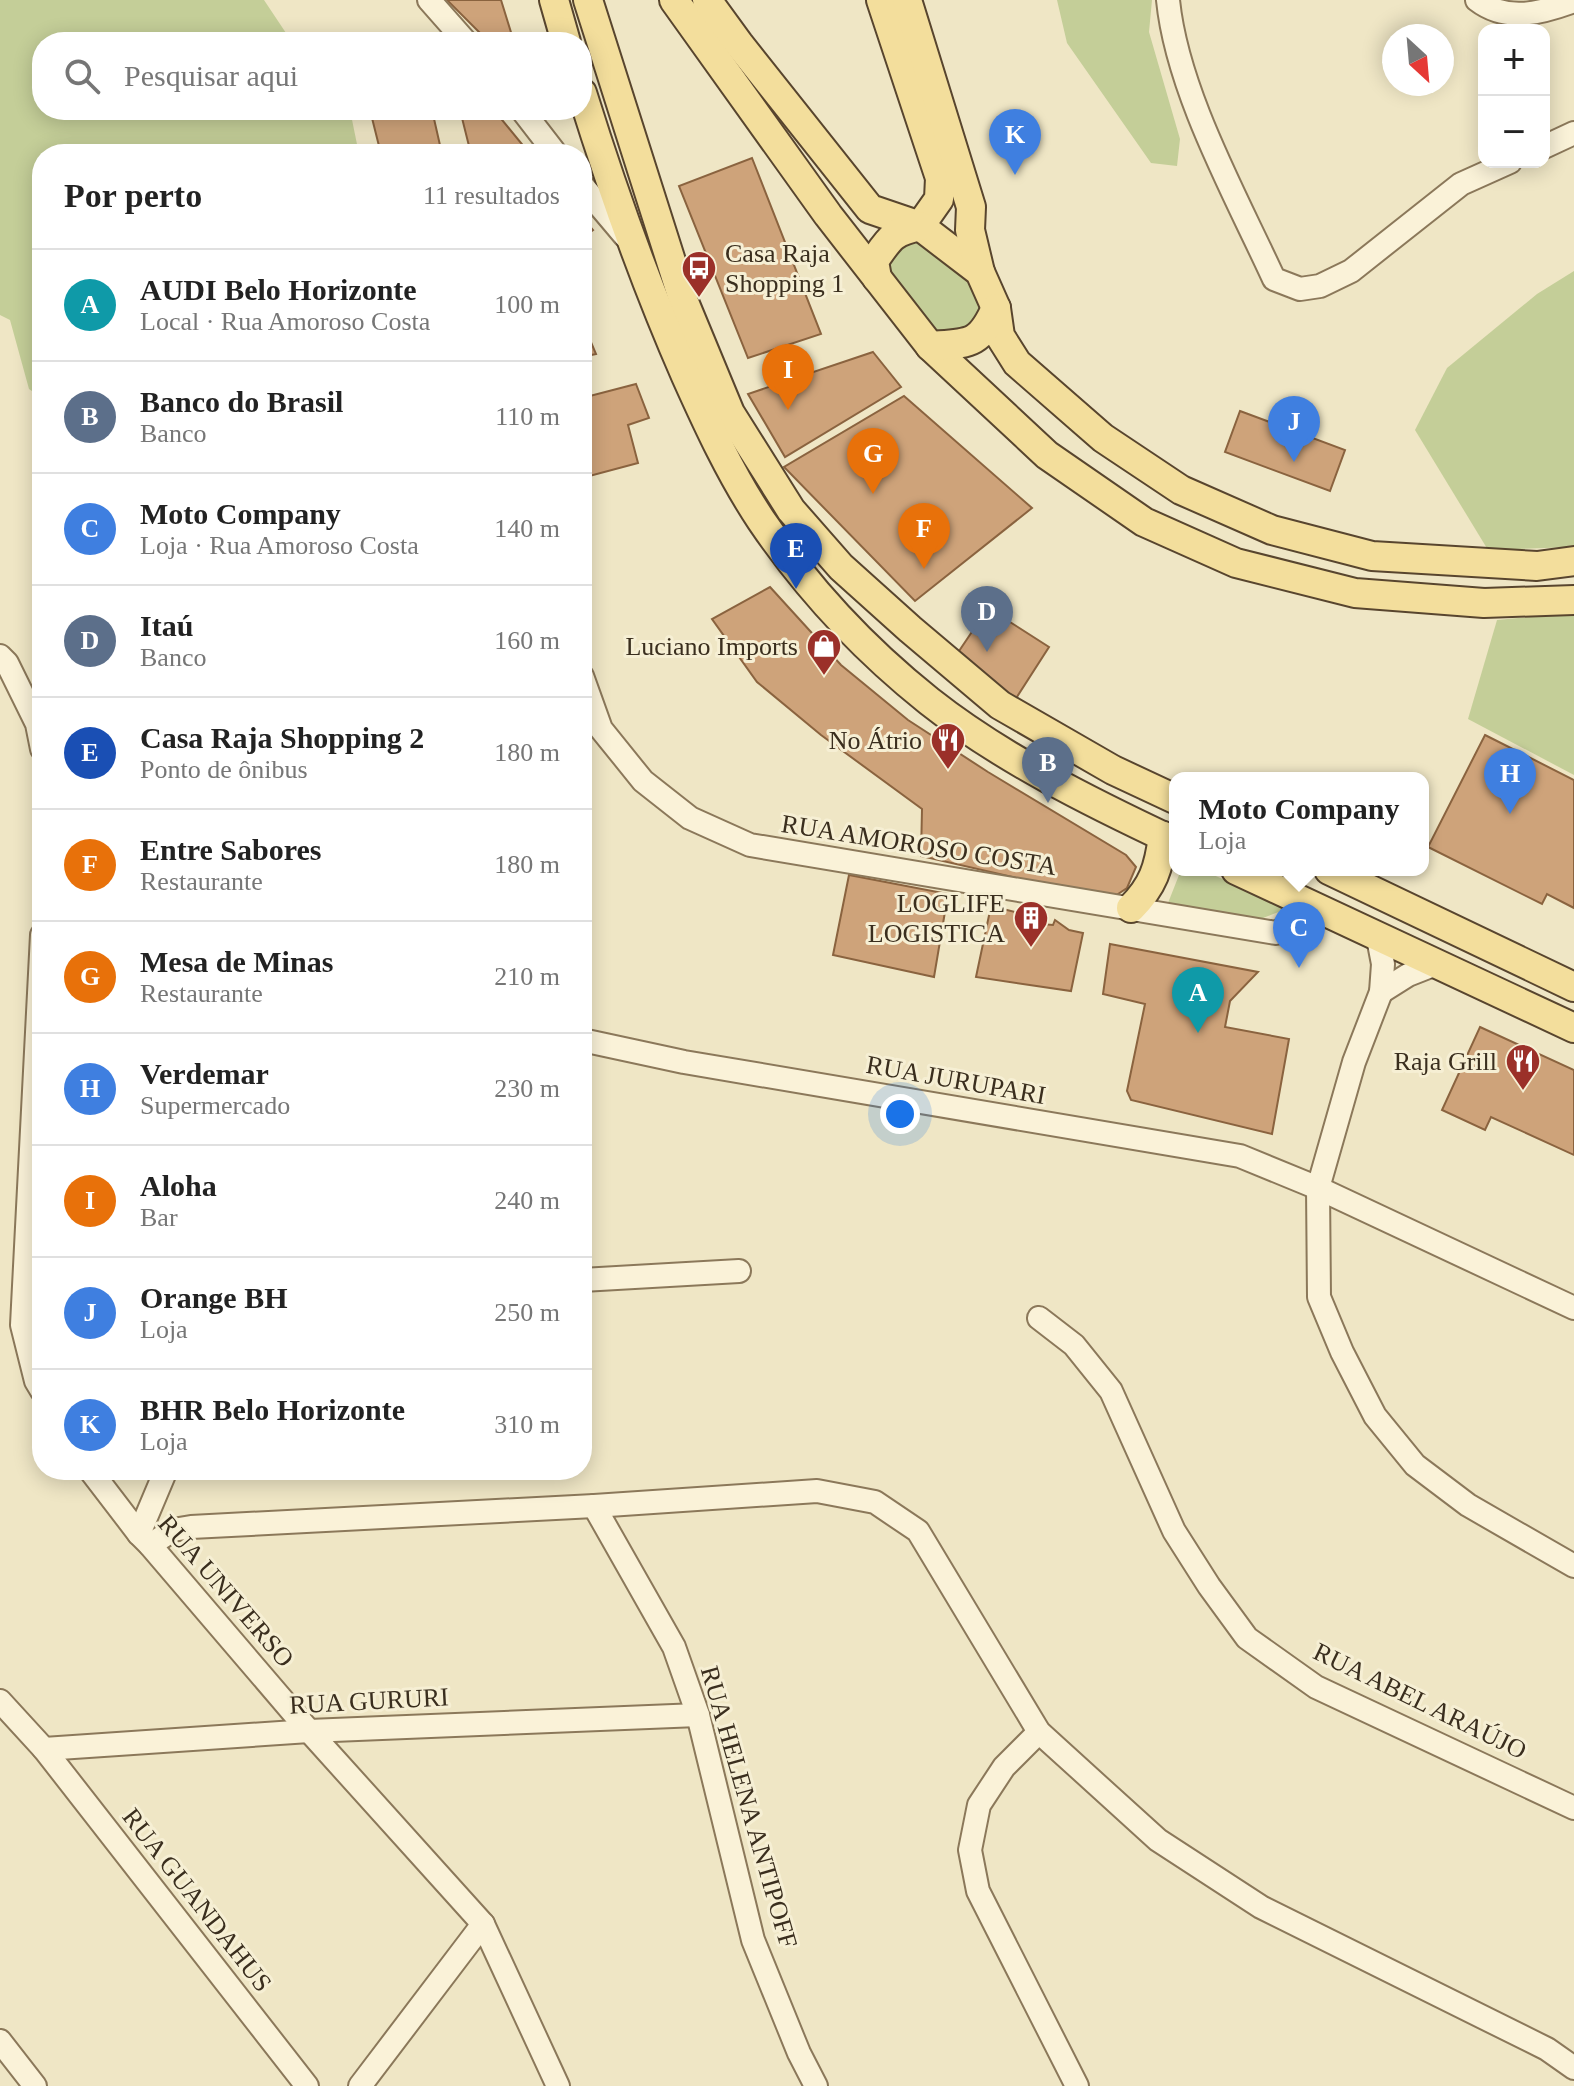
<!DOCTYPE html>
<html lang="pt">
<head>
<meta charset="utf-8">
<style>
  :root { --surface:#fff; --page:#f6f6f6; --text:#222; --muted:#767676; --line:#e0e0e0; --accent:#db2777 }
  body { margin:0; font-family:Georgia,serif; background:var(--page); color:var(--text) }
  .controls { position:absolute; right:24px; top:24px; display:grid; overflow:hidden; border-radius:16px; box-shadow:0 4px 20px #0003 }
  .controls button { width:72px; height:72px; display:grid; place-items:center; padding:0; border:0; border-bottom:2px solid var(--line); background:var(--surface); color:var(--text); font:40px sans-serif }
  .compass { position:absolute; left:1382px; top:24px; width:72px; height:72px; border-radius:50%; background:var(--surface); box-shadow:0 4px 20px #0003; rotate:154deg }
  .you { position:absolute; left:900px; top:1114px; width:28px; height:28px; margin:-20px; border:6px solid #fff; border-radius:50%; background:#1a73e8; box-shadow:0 0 0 12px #1a73e833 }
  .badge { display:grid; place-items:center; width:52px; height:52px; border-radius:50%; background:var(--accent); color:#fff; font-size:26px; font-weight:700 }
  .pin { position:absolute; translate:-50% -66px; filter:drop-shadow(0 2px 4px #0008) }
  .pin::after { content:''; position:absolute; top:42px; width:28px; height:24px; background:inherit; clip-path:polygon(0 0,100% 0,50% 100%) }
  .popup { position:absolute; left:1169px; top:772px; width:260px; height:104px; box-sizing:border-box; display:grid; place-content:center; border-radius:16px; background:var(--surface); filter:drop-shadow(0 2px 6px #0005); font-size:26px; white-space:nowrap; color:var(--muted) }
  .popup b { font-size:30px; color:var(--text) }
  .popup::after { content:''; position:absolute; left:50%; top:100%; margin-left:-16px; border:16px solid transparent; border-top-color:var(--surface) }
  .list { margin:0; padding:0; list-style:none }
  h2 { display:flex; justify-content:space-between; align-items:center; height:104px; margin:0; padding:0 32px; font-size:34px }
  h2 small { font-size:26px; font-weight:400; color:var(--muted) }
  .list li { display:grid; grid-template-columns:52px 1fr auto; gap:24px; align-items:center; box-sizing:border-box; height:112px; padding:0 32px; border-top:2px solid var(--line) }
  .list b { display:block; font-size:30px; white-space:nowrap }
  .list p { margin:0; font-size:26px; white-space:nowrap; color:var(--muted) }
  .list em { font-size:26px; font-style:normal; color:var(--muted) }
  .icon { flex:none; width:44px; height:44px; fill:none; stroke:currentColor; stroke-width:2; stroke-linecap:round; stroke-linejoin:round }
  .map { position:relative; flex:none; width:1574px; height:2086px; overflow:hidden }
  .search { position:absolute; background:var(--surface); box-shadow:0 4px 20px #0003; left:32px; top:32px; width:560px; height:88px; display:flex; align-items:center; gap:20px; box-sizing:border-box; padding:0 28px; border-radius:32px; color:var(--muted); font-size:30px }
  .panel { position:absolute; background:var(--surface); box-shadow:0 4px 20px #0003; left:32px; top:144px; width:560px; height:1336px; border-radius:32px }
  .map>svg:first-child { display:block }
  .green { fill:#c4ce98 }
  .building { fill:#cea37a; stroke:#8a633f; stroke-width:2 }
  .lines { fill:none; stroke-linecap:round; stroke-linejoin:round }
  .minor-casing { stroke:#8b785a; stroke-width:26 }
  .major-casing { stroke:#58452e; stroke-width:32 }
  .minor { stroke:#faf2d8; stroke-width:22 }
  .major { stroke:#f3de9c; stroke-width:28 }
  .labels { text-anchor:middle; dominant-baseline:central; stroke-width:6; stroke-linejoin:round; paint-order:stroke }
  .poi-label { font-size:26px; fill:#3a2e1e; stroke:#f6efd4; text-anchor:end }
  .street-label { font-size:26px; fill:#3a2e1e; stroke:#f6efd4 }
</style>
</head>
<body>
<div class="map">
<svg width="1574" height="2086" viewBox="0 0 1574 2086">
  <rect width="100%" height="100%" fill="#efe6c5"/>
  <g class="green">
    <polygon points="0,0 264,0 292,42 42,42 42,110 350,110 359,154 42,154 42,398 29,389 10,320 0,315"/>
    <polygon points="1057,0 1152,0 1149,32 1180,139 1177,166 1151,163 1067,43"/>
    <polygon points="899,240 925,241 973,284 983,302 980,320 951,336 932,330 890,272 886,260"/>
    <polygon points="1574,271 1574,547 1488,550 1415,430 1447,368 1537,294"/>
    <polygon points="1574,613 1574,775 1468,719 1497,620"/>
    <polygon points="1181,870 1202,870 1289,908 1258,920 1168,903"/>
  </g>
  <g class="building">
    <polygon points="447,0 501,0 514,42 489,42"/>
    <polygon points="370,110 432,110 442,154 381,154"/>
    <polygon points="466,110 494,110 530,154 471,154 461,114"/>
    <polygon points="752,158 821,334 748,358 679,186"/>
    <polygon points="582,217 593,230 582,238"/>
    <polygon points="582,321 596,354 582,357"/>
    <polygon points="873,352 901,387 785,457 748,394"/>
    <polygon points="636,384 649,418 628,425 638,463 582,478 582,398"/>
    <polygon points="904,396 1032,508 915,601 784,467"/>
    <polygon points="1240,411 1345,450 1330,491 1225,452"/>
    <polygon points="770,587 841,665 908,720 988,772 1126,855 1136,867 1127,888 1115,896 1082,893 921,856 922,809 821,735 757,682 712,619"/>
    <polygon points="988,608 1049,647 1015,700 953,660"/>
    <polygon points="1485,735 1574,780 1574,908 1547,894 1542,904 1428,847"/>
    <polygon points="849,875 948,894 934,977 833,955"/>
    <polygon points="991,906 1019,913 1017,917 1021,919 1026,919 1027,915 1041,924 1053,925 1055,920 1069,930 1083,933 1071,991 976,977"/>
    <polygon points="1110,944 1258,972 1230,1001 1225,1027 1289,1039 1272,1134 1131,1100 1127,1091 1145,1004 1103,994"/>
    <polygon points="1480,1027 1574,1070 1574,1155 1491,1117 1485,1130 1442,1110"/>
  </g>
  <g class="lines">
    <g class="minor-casing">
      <g id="minor">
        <polyline points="429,0 466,42"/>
        <path d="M1168,0C1177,91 1236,196 1274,279L1300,289L1320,286L1351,271L1461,184L1510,162"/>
        <path d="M1477,0C1507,23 1542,13 1574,1"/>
        <polyline points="522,110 556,154"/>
        <polyline points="1544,147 1574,133"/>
        <polyline points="582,185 625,236"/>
        <polyline points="0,656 7,663 37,724 42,749"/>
        <polyline points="582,676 601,729 643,781 690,818 750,845 1276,933 1318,909"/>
        <polyline points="42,935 22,1325 36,1381 42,1391"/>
        <polyline points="1378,938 1383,964 1381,992 1354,1062 1318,1188 1319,1297 1342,1352 1375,1416 1415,1465 1468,1505 1574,1566"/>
        <polyline points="1381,992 1408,975 1436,964"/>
        <polyline points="582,1040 684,1062 1240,1156 1318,1188 1574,1308"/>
        <polyline points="582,1280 739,1271"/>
        <polyline points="1039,1318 1074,1345 1111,1391 1174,1531 1209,1586 1247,1638 1316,1687 1574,1808"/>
        <polyline points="90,1470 139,1534 150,1545 309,1731 483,1924 558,2086"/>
        <polyline points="594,1506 674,1647 698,1715 753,1940 799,2053 816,2086"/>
        <polyline points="139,1534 166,1470"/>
        <polyline points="150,1545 173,1530 191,1527 594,1506 817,1491 875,1502 918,1531 1039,1732 1158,1840 1261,1907 1547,2049 1574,2068"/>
        <polyline points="0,1701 44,1749 307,2086"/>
        <polyline points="1039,1732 1004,1767 979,1805 970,1850 978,1891 1077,2086"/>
        <polyline points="44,1749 309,1731 698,1715"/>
        <polyline points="0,2041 35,2086"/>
        <polyline points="360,2086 483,1924"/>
      </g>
    </g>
    <g class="major-casing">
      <g id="major">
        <polyline points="554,0 566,42"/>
        <polyline points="588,0 684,302 730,413 791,510 841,567 910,629 1000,705 1113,770 1175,799"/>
        <polyline points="674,0 828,215 930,346 1047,455 1144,522 1236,563 1355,593 1484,603 1574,600"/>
        <polyline points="707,0 739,44 870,209 920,226 980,272 996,308 1000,336 1017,363 1103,438 1181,490 1272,530 1372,556 1537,566 1574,561"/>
        <polyline points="881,0 940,178 939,199 920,226"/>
        <polyline points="907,0 971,207 970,230 980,272"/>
        <path d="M582,93C612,189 645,283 686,376C708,425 731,475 761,520C807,588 865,650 929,701C1001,758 1092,803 1175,842"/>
        <path d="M877,278L874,261C890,238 892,232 920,226"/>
        <path d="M930,346C969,343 979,346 996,308"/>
        <polyline points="1236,870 1574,1028"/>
        <polyline points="1329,870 1574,987"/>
        <path d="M1131,908C1153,886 1159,868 1163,836"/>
      </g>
    </g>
    <use href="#minor" class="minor"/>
    <use href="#major" class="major"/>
  </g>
  <defs>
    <g id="bus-pin" transform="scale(1.8)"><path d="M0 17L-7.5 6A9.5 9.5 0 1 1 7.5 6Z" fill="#9b3029" stroke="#f6efd4"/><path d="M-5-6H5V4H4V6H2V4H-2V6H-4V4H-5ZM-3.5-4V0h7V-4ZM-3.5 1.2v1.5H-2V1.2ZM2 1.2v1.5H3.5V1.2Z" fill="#fff"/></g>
    <g id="shop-pin" transform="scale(1.8)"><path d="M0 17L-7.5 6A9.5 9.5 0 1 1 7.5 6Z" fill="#9b3029" stroke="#f6efd4"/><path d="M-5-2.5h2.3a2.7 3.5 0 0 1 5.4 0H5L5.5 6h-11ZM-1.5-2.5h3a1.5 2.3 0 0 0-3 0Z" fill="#fff"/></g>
    <g id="restaurant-pin" transform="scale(1.8)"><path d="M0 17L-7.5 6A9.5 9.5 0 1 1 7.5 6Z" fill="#9b3029" stroke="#f6efd4"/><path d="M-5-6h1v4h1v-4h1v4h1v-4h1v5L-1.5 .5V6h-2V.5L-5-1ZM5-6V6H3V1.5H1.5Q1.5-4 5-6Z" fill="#fff"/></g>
    <g id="building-pin" transform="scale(1.8)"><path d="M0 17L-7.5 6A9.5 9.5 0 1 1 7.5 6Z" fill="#9b3029" stroke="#f6efd4"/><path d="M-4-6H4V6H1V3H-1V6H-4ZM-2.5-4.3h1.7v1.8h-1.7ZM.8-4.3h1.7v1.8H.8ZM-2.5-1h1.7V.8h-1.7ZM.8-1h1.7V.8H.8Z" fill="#fff"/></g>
  </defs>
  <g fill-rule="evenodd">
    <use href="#bus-pin" x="699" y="268"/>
    <use href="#shop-pin" x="824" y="646"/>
    <use href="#restaurant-pin" x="948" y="740"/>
    <use href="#building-pin" x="1031" y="918"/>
    <use href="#restaurant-pin" x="1523" y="1061"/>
  </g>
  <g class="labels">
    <g class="poi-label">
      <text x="725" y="253" text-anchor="start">Casa Raja<tspan x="725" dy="30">Shopping 1</tspan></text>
      <text x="798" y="646">Luciano Imports</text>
      <text x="922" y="740">No Átrio</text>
      <text x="1005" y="903">LOGLIFE<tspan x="1005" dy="30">LOGISTICA</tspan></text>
      <text x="1497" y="1061">Raja Grill</text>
    </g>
    <g class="street-label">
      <text transform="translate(919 845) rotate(9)">RUA AMOROSO COSTA</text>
      <text transform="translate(956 1080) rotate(10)">RUA JURUPARI</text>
      <text transform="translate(226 1591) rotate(49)">RUA UNIVERSO</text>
      <text transform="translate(369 1701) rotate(-3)">RUA GURURI</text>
      <text transform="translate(1420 1701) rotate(26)">RUA ABEL ARAÚJO</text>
      <text transform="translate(749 1807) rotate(74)">RUA HELENA ANTIPOFF</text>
      <text transform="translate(197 1900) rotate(52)">RUA GUANDAHUS</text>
    </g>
  </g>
</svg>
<div class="controls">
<button>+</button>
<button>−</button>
</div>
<svg class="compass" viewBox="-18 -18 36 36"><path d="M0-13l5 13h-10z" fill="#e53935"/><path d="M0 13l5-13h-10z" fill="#767676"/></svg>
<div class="you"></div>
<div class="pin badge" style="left:1198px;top:1033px;background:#0f9aa8">A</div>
<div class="pin badge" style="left:1048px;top:803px;background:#5c6f8a">B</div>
<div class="pin badge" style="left:1299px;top:968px;background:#3f7fe0">C</div>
<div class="popup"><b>Moto Company</b>Loja</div>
<div class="pin badge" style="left:987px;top:652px;background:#5c6f8a">D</div>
<div class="pin badge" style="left:796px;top:589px;background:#1a4fb4">E</div>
<div class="pin badge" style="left:924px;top:569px;background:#e8710a">F</div>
<div class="pin badge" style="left:873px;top:494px;background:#e8710a">G</div>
<div class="pin badge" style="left:1510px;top:814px;background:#3f7fe0">H</div>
<div class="pin badge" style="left:788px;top:410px;background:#e8710a">I</div>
<div class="pin badge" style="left:1294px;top:462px;background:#3f7fe0">J</div>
<div class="pin badge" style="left:1015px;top:175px;background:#3f7fe0">K</div>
<div class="search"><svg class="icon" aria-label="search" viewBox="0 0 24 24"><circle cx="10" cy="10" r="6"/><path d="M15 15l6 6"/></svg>Pesquisar aqui</div>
<section class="panel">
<h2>Por perto<small>11 resultados</small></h2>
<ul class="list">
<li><span class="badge" style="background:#0f9aa8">A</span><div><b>AUDI Belo Horizonte</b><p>Local · Rua Amoroso Costa</p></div><em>100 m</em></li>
<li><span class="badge" style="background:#5c6f8a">B</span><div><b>Banco do Brasil</b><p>Banco</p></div><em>110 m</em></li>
<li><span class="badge" style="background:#3f7fe0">C</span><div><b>Moto Company</b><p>Loja · Rua Amoroso Costa</p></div><em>140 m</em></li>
<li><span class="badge" style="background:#5c6f8a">D</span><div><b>Itaú</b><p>Banco</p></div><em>160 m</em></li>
<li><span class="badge" style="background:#1a4fb4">E</span><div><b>Casa Raja Shopping 2</b><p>Ponto de ônibus</p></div><em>180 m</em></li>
<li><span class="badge" style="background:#e8710a">F</span><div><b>Entre Sabores</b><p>Restaurante</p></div><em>180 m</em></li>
<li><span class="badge" style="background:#e8710a">G</span><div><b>Mesa de Minas</b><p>Restaurante</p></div><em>210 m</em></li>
<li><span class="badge" style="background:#3f7fe0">H</span><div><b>Verdemar</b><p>Supermercado</p></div><em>230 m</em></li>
<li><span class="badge" style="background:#e8710a">I</span><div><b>Aloha</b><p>Bar</p></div><em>240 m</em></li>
<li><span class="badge" style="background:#3f7fe0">J</span><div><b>Orange BH</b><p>Loja</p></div><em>250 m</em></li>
<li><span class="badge" style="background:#3f7fe0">K</span><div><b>BHR Belo Horizonte</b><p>Loja</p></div><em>310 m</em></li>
</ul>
</section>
</div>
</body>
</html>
